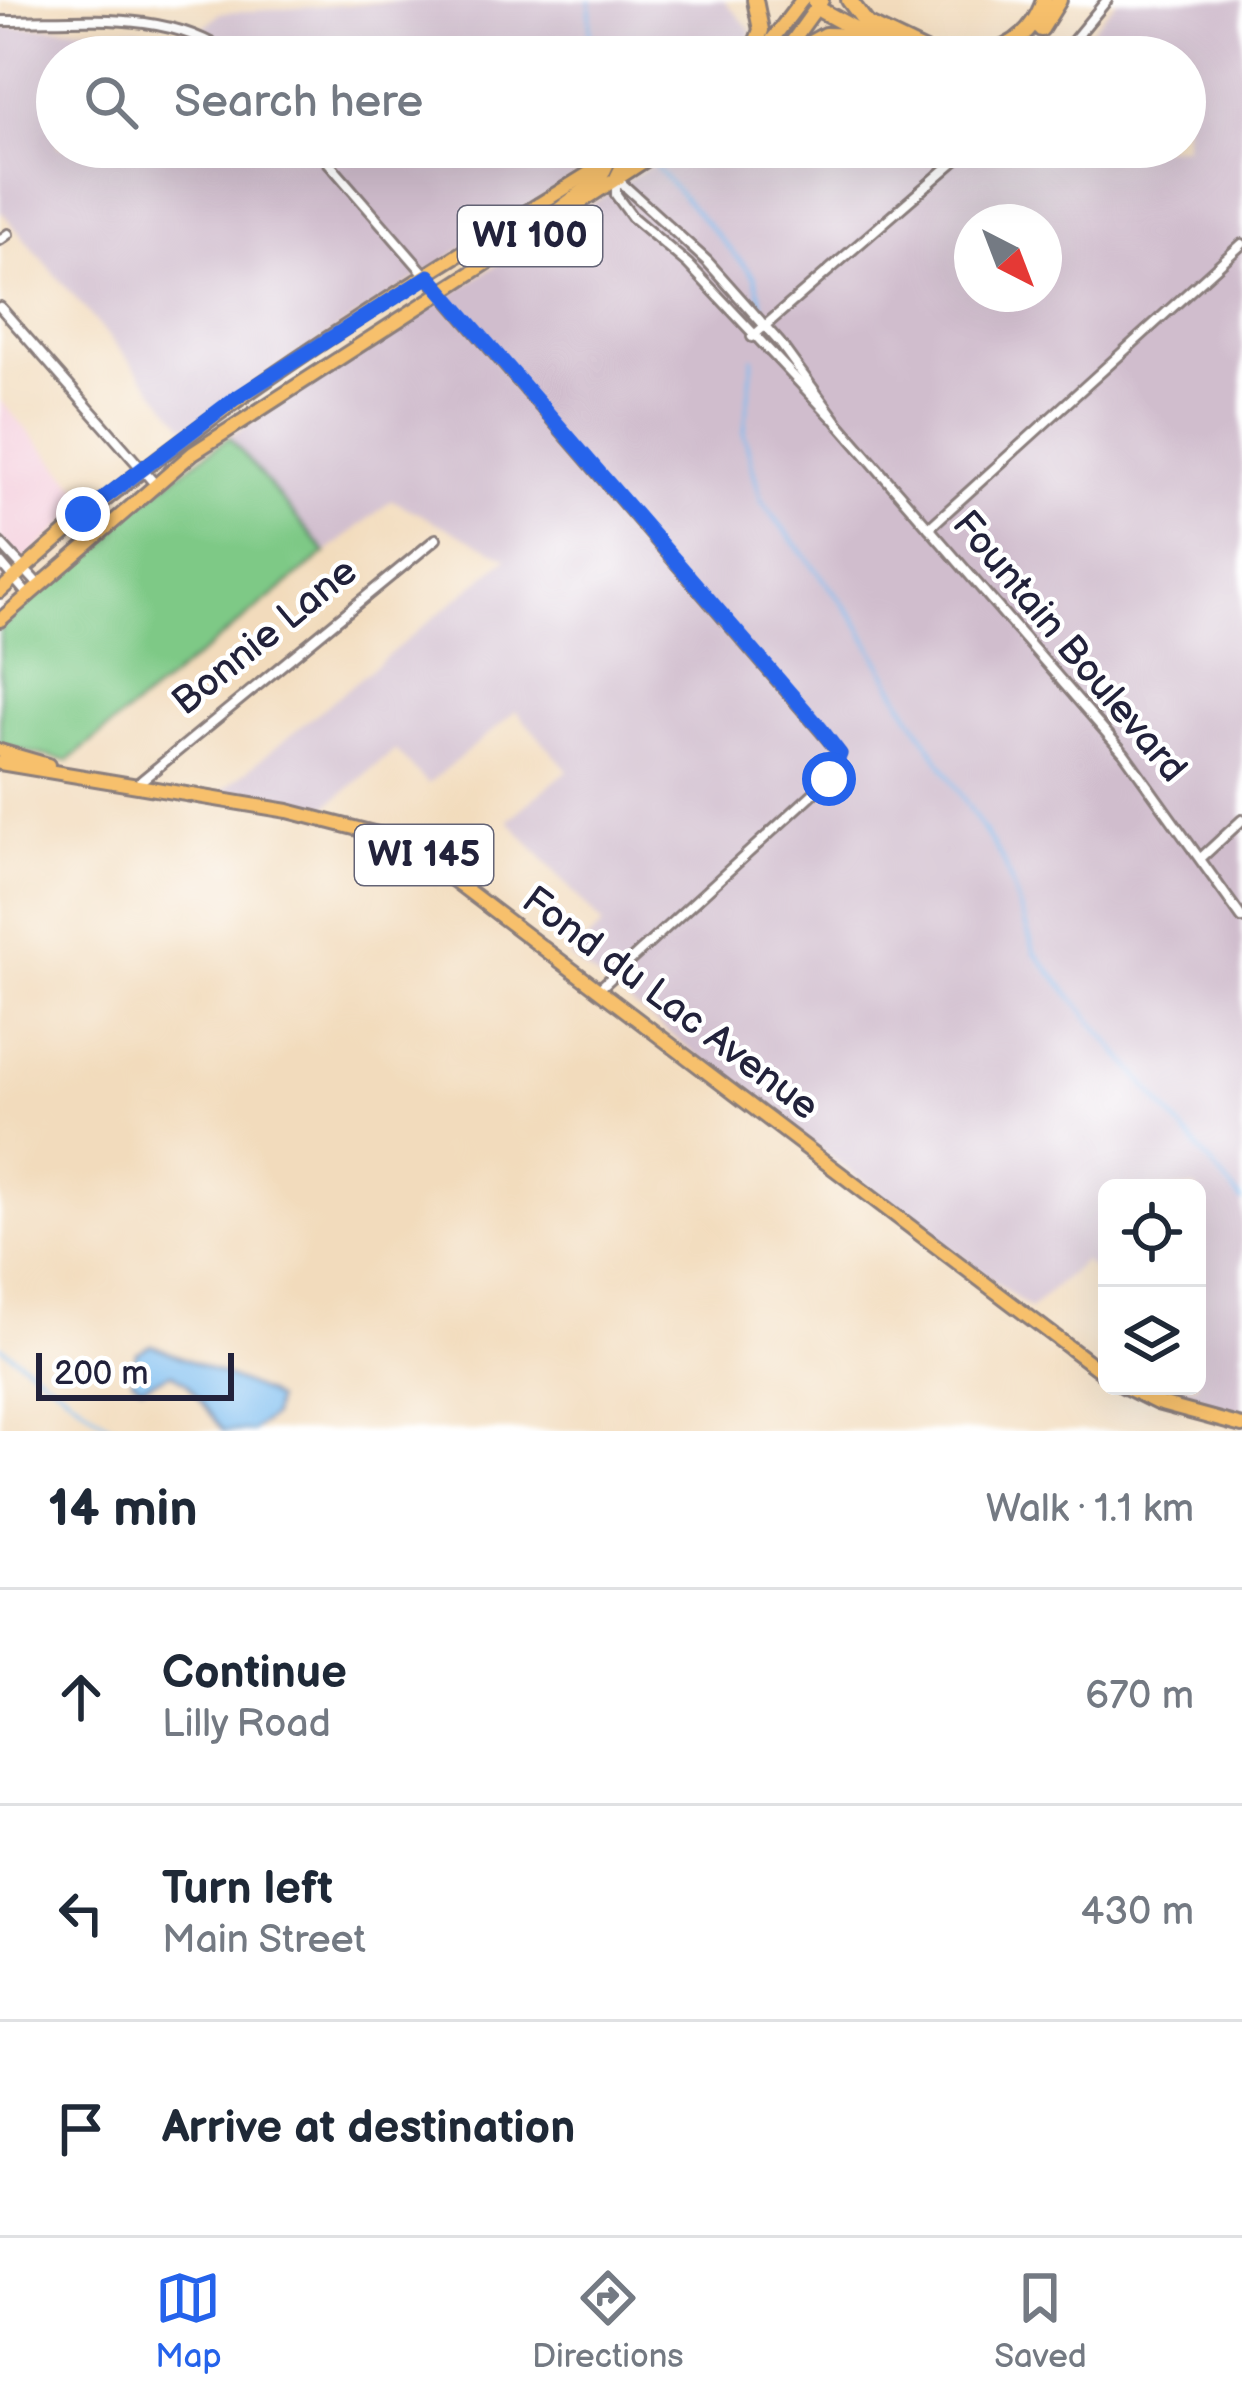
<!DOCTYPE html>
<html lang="en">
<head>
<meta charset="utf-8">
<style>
  :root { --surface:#fff; --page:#f2f2f3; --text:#1f2937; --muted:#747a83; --line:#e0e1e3; --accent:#2563eb }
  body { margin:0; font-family:"Balsamiq Sans",sans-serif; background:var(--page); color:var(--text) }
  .controls { position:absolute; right:36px; bottom:36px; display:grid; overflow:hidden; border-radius:18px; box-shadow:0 12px 48px #0002 }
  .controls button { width:108px; height:108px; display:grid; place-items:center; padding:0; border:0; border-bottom:3px solid var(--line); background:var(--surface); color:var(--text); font:60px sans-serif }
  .compass { position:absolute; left:954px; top:204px; width:108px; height:108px; border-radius:50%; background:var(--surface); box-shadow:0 12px 48px #0002; rotate:138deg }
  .scale { position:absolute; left:36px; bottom:30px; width:198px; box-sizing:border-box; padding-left:12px; border:6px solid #22223b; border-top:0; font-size:33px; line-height:42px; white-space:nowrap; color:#22223b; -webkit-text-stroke:9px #fff; paint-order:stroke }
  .stop { position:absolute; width:36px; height:36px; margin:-27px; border:9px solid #2563eb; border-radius:50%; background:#fff }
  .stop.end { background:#2563eb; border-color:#fff; box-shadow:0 3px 12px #0008 }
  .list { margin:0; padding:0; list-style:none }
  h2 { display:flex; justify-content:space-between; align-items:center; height:156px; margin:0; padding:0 48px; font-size:51px }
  h2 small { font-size:39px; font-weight:400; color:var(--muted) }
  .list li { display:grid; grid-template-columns:78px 1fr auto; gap:36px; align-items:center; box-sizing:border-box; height:216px; padding:0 48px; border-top:3px solid var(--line) }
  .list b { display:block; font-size:45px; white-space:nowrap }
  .list p { margin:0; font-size:39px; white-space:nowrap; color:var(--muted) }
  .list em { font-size:39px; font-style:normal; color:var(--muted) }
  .icon { flex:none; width:66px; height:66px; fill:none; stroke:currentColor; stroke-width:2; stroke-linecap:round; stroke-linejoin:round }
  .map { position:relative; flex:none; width:1242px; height:1431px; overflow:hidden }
  .search { position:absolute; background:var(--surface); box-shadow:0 12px 48px #0002; left:36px; right:36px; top:36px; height:132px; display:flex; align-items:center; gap:30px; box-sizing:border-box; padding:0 42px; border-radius:66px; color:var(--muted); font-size:45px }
  .sheet { height:804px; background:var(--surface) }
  nav { display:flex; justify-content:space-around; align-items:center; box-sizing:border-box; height:168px; border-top:3px solid var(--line); background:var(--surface); font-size:33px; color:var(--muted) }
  nav a { display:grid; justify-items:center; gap:6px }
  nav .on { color:var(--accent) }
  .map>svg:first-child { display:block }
  .built { fill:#f4cfdd }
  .industrial { fill:#d0bdcd; fill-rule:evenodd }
  .green { fill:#7ec986; stroke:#507660; stroke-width:3 }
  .water { fill:#7abcef; stroke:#4e6f95; stroke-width:3 }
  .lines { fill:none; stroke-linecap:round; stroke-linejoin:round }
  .stream { stroke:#7abcef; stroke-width:3 }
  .street-casing { stroke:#8a7e7c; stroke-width:14 }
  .primary-casing { stroke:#8a7e7c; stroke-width:18 }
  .highway-casing { stroke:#8a7e7c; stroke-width:20 }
  .street { stroke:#fff; stroke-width:8 }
  .primary { stroke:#f7c06c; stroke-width:12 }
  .highway { stroke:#f7c06c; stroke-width:14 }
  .route { stroke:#2563eb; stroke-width:15 }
  .labels { text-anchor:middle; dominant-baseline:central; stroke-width:9; stroke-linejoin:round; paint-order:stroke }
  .shield { fill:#fff; stroke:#646476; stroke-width:3 }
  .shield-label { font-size:36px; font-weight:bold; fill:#22223b }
  .street-label { font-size:39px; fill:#22223b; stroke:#fff }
</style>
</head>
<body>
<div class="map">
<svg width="1242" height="1431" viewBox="0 0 1242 1431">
  <rect width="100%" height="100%" fill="#fff"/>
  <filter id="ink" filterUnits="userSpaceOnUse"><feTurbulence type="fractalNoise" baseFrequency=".00833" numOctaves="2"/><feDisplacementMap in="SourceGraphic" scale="24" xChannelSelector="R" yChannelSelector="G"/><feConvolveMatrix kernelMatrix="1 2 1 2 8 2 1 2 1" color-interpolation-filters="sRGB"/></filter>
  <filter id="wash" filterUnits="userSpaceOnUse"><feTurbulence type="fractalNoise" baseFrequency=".004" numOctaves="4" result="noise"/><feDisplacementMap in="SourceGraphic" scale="48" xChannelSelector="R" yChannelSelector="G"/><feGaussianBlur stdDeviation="2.7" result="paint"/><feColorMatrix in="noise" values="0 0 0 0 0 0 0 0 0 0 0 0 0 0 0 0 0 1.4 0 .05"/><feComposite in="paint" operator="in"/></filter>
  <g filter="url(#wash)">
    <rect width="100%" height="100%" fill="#f2dbbc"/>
    <polygon class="built" points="0,400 90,501 0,583"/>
    <g class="industrial">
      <polygon points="416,0 724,0 751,30 752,48 748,57 57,57 57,147 620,147 186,427 0,210 0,27 135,28 193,39 219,13"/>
      <path d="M1117,0H1242V1419L1133,1386H1197V1188H1107V1282L1084,1261L1030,1309L569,957L603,925L508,820L568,770L516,711L428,784L395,750L320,812L217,795L507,558L392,500L326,553L229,437L680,147H788L810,172L839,147H1185V57H1069ZM972,222H1044V294H972Z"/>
    </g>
    <polygon class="green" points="229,437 326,553 68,761 0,746 0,628 145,499"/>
    <polygon class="water" points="152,1345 266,1393 275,1400 272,1416 252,1431 223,1431 188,1384 172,1373 142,1386 132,1379 136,1353"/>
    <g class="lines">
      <g class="stream">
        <polyline points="590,0 590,57"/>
        <polyline points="655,166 755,277 763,306"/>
        <polyline points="753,358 744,434 761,500 856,620 903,704 1004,862 1035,953 1242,1201"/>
        <polyline points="0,1346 118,1431"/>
      </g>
    </g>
  </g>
  <g filter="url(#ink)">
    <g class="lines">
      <g class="street-casing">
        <g id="street">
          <path d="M0,21C77,22 168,7 233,57"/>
          <polyline points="1060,57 1107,0"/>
          <polyline points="315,147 840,754 829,779 599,989"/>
          <polyline points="616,180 616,195 632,217 688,264 833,418"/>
          <polyline points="618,180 707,261 780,343 838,423 1124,753 1242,918"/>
          <polyline points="0,240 8,234"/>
          <polyline points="0,307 155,484"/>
          <polyline points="752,337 971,147"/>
          <polyline points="929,528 1242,244"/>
          <polyline points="0,543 38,584"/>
          <polyline points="0,562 27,594"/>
          <polyline points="136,785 436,539"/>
          <polyline points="1202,857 1242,820"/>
        </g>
      </g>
      <g class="primary-casing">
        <g id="primary">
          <polyline points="759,57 802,0"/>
          <polyline points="781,57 822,0"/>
          <polyline points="616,178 623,164 649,147"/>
          <polyline points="554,213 602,176 608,163"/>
          <polyline points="502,246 534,219 538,205"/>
          <path d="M0,591C189,414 413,284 631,147"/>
          <polyline points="0,620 193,453 666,147"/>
          <polyline points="0,751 48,765"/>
          <polyline points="0,763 288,811 401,840 1107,1376"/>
          <polyline points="1123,1386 1157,1403 1242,1426"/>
        </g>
      </g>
      <g class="highway-casing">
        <g id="highway">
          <polyline points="814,0 822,11 906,57"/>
          <polyline points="849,0 867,24 936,57"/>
          <polyline points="1041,29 1059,0"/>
          <polyline points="751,57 761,30 755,0"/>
          <polyline points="785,57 825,35 864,36"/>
          <path d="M967,57C1005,53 1032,37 1044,0"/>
        </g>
      </g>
      <use href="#street" class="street"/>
      <use href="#primary" class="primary"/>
      <use href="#highway" class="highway"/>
    </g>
  </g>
  <g class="lines" filter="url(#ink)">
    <polyline class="route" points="83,514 233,400 429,276 821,729 840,754 829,779"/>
  </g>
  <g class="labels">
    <g class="shield">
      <rect x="458" y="206" width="144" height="60" rx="9"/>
      <rect x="355" y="825" width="138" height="60" rx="9"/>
    </g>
    <g class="shield-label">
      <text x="530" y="236">WI 100</text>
      <text x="424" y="855">WI 145</text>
    </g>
    <g class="street-label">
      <text transform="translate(265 637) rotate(-39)">Bonnie Lane</text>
      <text transform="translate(1069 647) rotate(50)">Fountain Boulevard</text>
      <text transform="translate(670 1004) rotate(37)">Fond du Lac Avenue</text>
    </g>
  </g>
</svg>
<div class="controls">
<button><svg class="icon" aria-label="locate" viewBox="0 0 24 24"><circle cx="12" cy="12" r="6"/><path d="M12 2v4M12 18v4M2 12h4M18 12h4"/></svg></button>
<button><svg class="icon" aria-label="layers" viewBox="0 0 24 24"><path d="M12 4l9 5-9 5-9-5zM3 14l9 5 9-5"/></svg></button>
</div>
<svg class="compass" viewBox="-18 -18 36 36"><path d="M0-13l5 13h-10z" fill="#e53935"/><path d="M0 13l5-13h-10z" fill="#747a83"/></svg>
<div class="scale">200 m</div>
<div class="stop" style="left:829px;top:779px"></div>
<div class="stop end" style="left:83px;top:514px"></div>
<div class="search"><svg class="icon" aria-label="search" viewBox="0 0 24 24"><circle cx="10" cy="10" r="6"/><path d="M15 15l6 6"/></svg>Search here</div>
</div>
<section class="sheet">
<h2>14 min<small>Walk · 1.1 km</small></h2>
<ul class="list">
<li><svg class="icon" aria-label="ahead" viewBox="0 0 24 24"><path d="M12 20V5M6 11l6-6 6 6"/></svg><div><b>Continue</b><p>Lilly Road</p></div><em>670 m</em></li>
<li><svg class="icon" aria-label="left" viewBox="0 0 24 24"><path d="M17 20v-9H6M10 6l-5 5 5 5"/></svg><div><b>Turn left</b><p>Main Street</p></div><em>430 m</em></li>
<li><svg class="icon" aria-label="arrive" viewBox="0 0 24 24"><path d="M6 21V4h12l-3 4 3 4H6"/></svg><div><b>Arrive at destination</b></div></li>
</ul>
</section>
<nav>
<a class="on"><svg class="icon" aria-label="map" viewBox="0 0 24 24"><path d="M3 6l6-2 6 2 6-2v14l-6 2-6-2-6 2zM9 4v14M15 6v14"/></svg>Map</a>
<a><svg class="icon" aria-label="directions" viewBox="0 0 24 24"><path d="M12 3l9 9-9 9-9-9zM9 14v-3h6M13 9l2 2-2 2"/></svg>Directions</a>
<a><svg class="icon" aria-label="saved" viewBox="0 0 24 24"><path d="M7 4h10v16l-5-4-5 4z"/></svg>Saved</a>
</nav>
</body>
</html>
